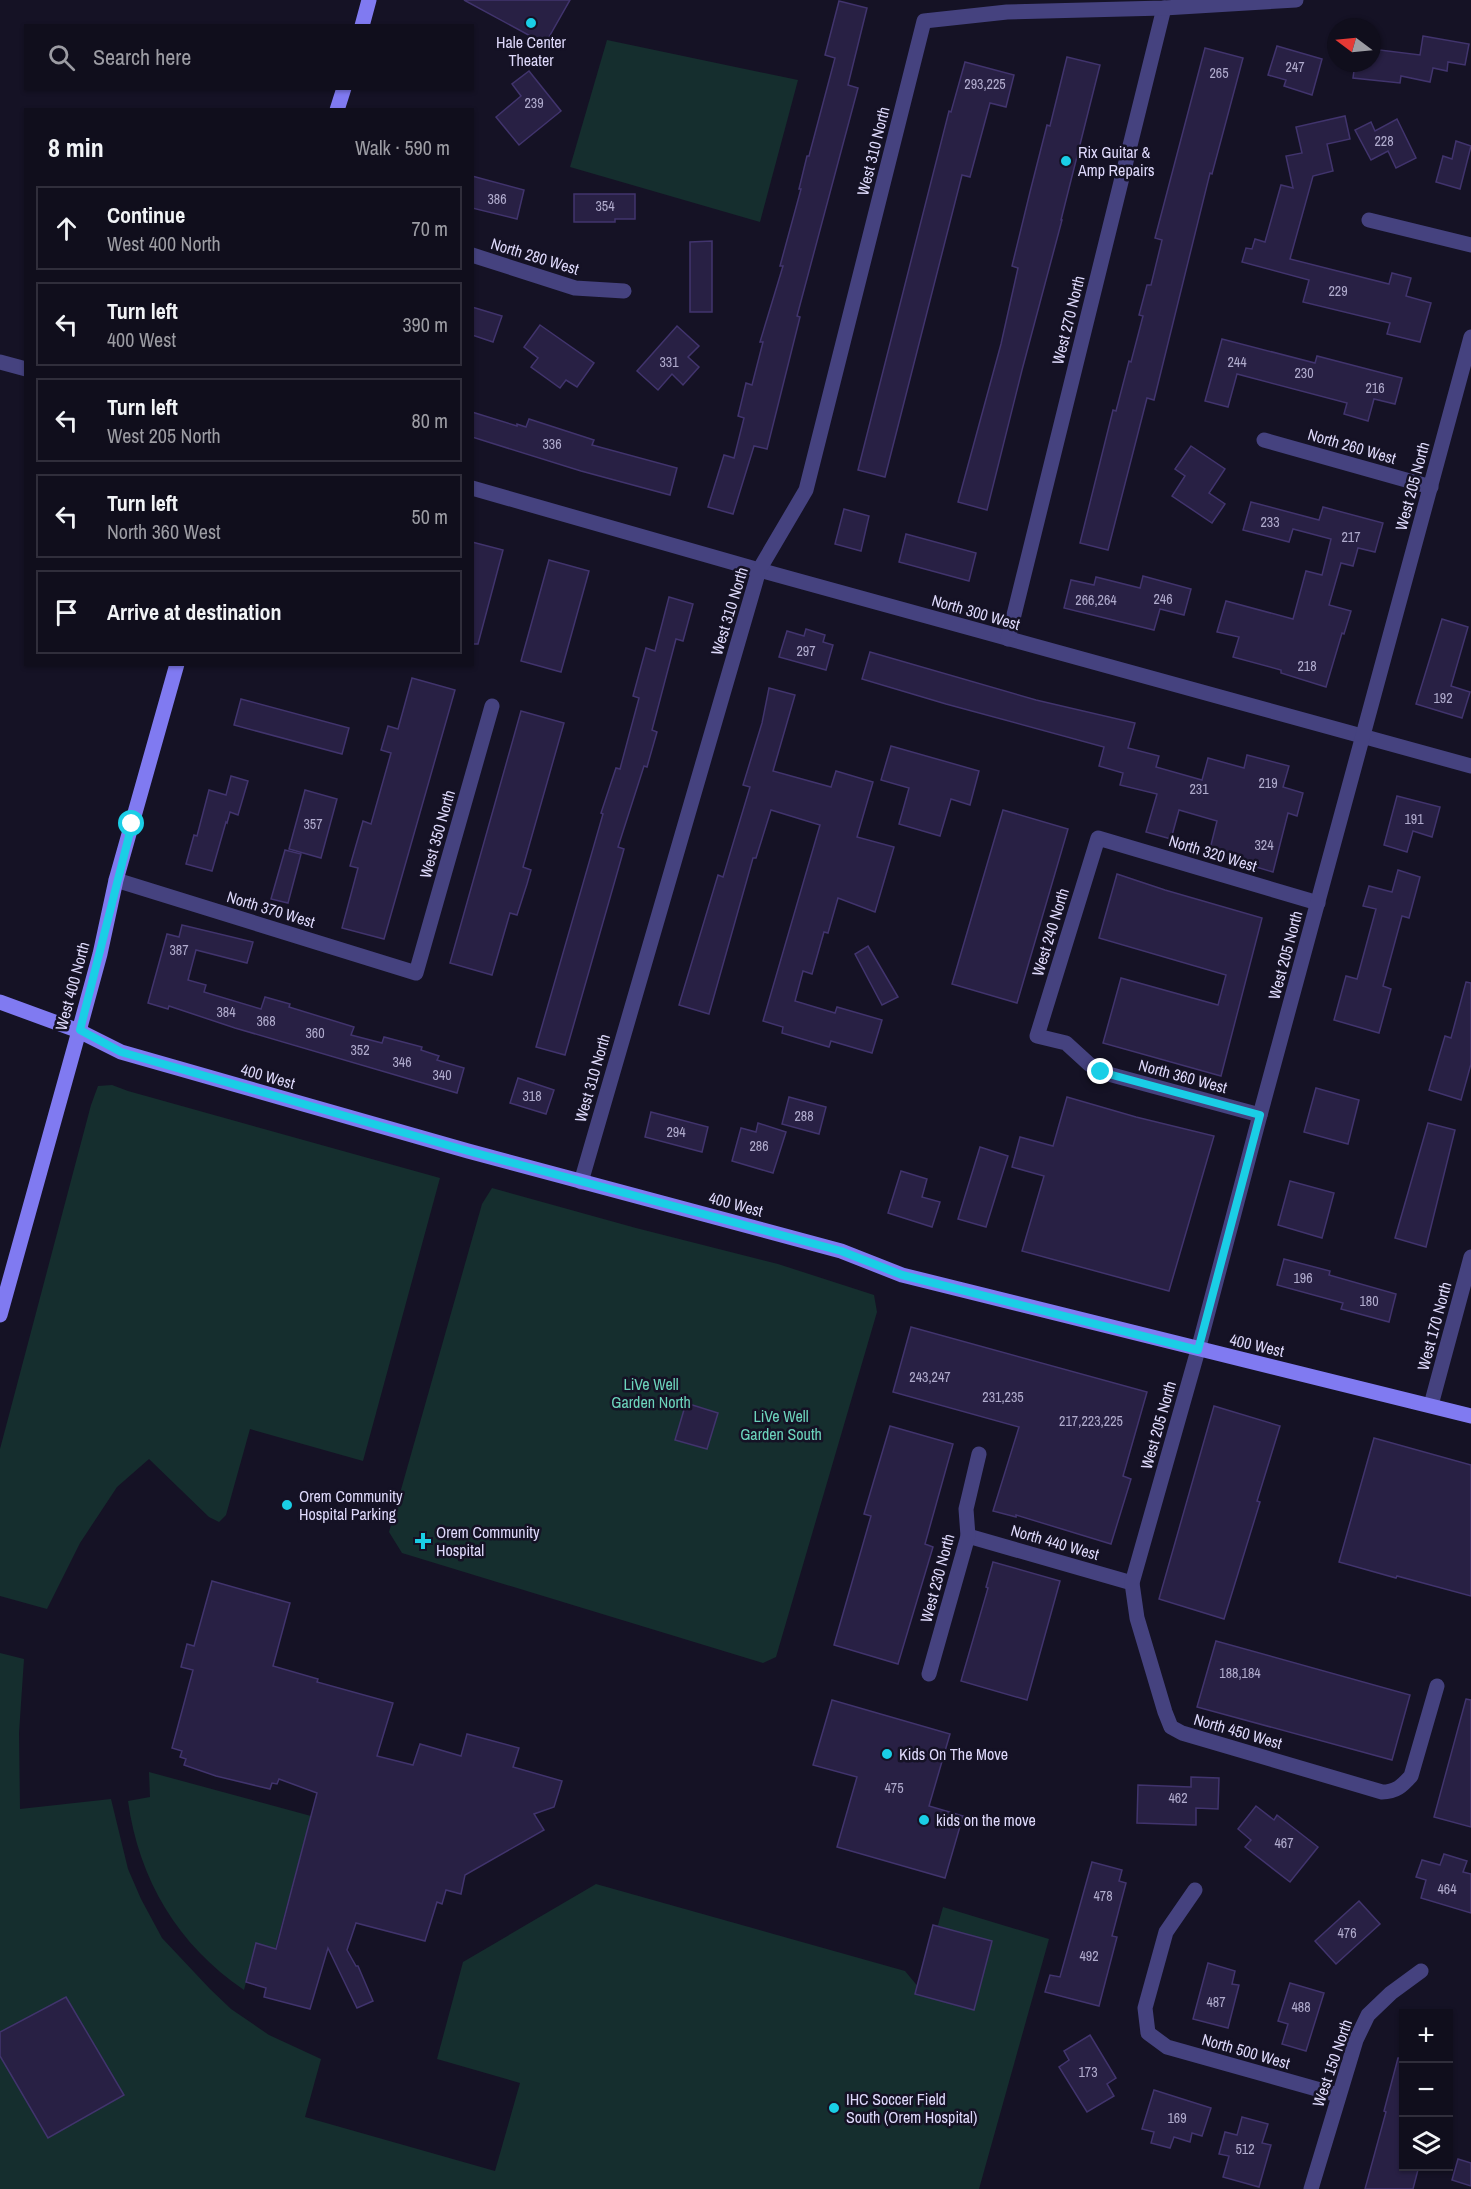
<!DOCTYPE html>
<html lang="en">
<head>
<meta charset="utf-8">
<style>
  :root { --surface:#100e1c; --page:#191725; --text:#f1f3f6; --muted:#9c9ca3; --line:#302e3b }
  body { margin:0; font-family:"Archivo Narrow",sans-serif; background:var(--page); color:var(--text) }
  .controls { position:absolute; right:18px; bottom:18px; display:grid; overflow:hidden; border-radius:0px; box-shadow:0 2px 4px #0004 }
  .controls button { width:54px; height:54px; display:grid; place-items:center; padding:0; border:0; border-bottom:2px solid var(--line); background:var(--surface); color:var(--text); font:30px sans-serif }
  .compass { position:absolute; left:1327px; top:18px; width:54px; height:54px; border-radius:50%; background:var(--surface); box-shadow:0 2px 4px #0004; rotate:286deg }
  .stop { position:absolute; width:18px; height:18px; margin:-14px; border:4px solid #1acee6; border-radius:50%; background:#fff }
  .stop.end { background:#1acee6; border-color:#fff; box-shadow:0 2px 6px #0008 }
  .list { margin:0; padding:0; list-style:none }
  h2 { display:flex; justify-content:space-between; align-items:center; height:78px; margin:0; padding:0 24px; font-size:26px }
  h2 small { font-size:20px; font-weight:400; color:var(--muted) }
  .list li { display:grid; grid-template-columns:39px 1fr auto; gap:18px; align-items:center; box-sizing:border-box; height:84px; margin:0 12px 12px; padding:0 12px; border:2px solid var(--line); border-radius:0px }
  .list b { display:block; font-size:22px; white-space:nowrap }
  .list p { margin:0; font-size:20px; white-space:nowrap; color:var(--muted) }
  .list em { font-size:20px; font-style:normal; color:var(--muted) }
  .icon { flex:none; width:33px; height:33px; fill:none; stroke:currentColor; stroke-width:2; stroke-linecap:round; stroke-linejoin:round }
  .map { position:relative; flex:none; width:1471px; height:2189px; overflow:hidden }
  .search { position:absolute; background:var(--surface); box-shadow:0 2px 4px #0004; left:24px; top:24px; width:450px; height:66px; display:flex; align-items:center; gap:15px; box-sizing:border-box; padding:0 21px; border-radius:0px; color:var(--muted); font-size:22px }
  .panel { position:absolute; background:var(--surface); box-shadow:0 2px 4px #0004; left:24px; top:108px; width:450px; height:558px; border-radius:0px }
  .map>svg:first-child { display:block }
  .green { fill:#152e2e }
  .building { fill:#282044; stroke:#41346d; stroke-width:1.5 }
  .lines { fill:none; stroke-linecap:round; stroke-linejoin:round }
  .street { stroke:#45427f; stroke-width:15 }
  .secondary { stroke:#807af1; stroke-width:15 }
  .route { stroke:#1acee6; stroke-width:8 }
  .poi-dot { fill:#1acee6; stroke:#151225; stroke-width:2 }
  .labels { text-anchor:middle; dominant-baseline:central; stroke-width:5; stroke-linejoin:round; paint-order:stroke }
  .number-label { font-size:14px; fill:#b0abcd }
  .poi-label { font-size:16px; fill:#ded9fb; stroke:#151225; text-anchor:start }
  .street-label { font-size:16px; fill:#ded9fb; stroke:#151225 }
  .park-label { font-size:16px; fill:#6cd4bc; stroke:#151225 }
</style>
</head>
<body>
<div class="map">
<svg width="1471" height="2189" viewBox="0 0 1471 2189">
  <rect width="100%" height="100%" fill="#151225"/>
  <g class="green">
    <polygon points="607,40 798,80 760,222 570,167"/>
    <polygon points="112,1085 128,1091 440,1178 363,1461 250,1429 226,1515 219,1522 209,1517 149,1459 117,1487 80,1543 47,1609 0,1596 0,1449 91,1105 98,1086"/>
    <polygon points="492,1188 636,1228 778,1264 874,1295 877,1312 776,1657 763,1663 402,1553 389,1532 482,1204"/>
    <polygon points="0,1653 24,1659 19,1733 20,1809 111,1799 128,1869 141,1899 162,1938 210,1989 231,2009 269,2035 321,2059 305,2117 495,2171 520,2083 437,2059 463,1962 596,1884 905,1971 920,1989 943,1907 1049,1939 979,2189 0,2189"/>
    <path d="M149,1772L311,1816L275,1949L256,1944L244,1990C178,1945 139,1880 128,1801L150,1797Z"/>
  </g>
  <g class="building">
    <polygon points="464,0 570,0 545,44"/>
    <polygon points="839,1 867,8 848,85 858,88 797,316 800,317 767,449 754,446 733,514 708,507 724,455 734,458 744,418 738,416 746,383 752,385 763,342 760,342 783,266 780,266 801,189 799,189 807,156 809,156 835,58 825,55"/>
    <polygon points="1423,36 1469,44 1465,65 1448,62 1447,71 1433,68 1430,82 1401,76 1400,83 1353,78 1355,63 1372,63 1372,49 1420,55"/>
    <polygon points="1277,46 1322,59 1312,95 1284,86 1286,80 1268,75"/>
    <polygon points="1205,48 1243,58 1212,174 1210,173 1154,400 1147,398 1108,550 1080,543 1113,410 1116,411 1129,361 1131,362 1143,316 1139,315 1147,285 1151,285 1162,240 1155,238"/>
    <polygon points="1067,57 1100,65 1061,220 1062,220 1022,370 987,510 958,502 1001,344 1018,268 1012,266 1030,192 1047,125 1050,126"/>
    <polygon points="965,62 1014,75 1006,107 990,103 970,177 962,175 885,477 858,470 949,111 951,112"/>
    <polygon points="529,71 561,111 519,145 496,117 521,96 512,84"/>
    <polygon points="1345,116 1350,139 1327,144 1333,171 1313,176 1290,259 1389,284 1392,273 1411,278 1406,296 1431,303 1420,342 1387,334 1390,323 1303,302 1309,280 1242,262 1246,248 1252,249 1255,239 1265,242 1281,185 1293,188 1286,156 1302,153 1296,127"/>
    <polygon points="1397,119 1416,158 1396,168 1388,151 1371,160 1355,130 1371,122 1375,131"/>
    <polygon points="1456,141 1471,146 1460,189 1436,182 1443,156 1452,159"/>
    <polygon points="472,176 524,190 517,219 472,208"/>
    <polygon points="574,194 635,194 635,219 615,219 615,222 574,222"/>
    <polygon points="712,241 712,312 690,312 690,242"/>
    <polygon points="472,307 502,316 493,342 472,335"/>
    <polygon points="540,325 594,363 577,387 566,380 560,388 531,367 538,358 524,347"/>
    <polygon points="677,326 699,346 688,357 699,367 683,385 672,374 658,390 637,371"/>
    <polygon points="1222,339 1315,363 1317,356 1402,378 1395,404 1374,399 1368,421 1344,414 1347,403 1237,374 1228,407 1205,401"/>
    <polygon points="472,412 517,426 517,424 526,427 529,419 594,440 592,445 677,468 670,495 581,471 472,437"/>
    <polygon points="1191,446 1225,469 1209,493 1225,504 1212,523 1172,496 1185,476 1175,469"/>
    <polygon points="1251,502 1319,520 1323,507 1383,523 1375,552 1358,548 1353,566 1341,563 1329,605 1351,611 1344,634 1342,633 1326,687 1281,673 1281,670 1233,657 1239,637 1217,632 1226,601 1293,619 1306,571 1322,575 1331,539 1293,529 1289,542 1243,530"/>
    <polygon points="844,509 869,516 861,551 835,544"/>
    <polygon points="906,534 976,553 969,581 899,562"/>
    <polygon points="472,542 503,550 478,644 472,644"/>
    <polygon points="549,560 589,571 561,672 521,661"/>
    <polygon points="1143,576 1191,589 1184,615 1160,609 1154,630 1064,608 1071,580 1094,585 1096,577 1140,588"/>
    <polygon points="669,597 693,604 683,641 676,639 652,730 657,732 647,767 644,766 618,847 624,849 565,1055 536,1047 603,814 601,813 616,768 620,769 639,698 633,696 646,648 655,651"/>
    <polygon points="1442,619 1468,627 1451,686 1470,692 1462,718 1416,704"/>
    <polygon points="806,629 825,635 823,642 833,645 826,670 779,657 787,631 804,636"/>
    <polygon points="870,652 1036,700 1135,723 1128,748 1159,756 1156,767 1202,780 1208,758 1244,768 1247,755 1289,766 1283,787 1303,793 1297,816 1288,813 1273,872 1209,853 1217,821 1179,810 1171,839 1146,832 1157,794 1120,785 1123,773 1099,766 1104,747 946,704 862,679"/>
    <polygon points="412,678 455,690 384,939 342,928 358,868 350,866 363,821 371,824 391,753 381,750 388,726 398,729"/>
    <polygon points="769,688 795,695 773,771 831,787 836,771 873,782 857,837 894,847 875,912 838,898 828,933 824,932 812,974 803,971 795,1001 835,1013 837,1007 882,1020 872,1053 831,1041 829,1047 782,1033 783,1027 763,1021 820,825 771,810 756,858 753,858 709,1014 679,1005 718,875 723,877 750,787 743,785 762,723"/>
    <polygon points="241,699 349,728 342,754 234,725"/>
    <polygon points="521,711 564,723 523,867 531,870 527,884 517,915 510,913 492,975 450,963"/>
    <polygon points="891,746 979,771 970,805 951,799 940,836 899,824 909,788 881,780"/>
    <polygon points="231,776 248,781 238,815 230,812 227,823 226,822 212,871 186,864 194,835 197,836 209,790 226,795"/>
    <polygon points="305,790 337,799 321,858 289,849"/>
    <polygon points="1397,796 1440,807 1432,837 1413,831 1407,852 1384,845"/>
    <polygon points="1003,810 1068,829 1017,1003 952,984"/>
    <polygon points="285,850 301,854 288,903 271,899"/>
    <polygon points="1398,870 1420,877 1409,918 1402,916 1383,986 1391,989 1379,1033 1334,1020 1346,976 1357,979 1376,909 1363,906 1369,886 1392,892"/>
    <polygon points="1117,874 1165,890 1262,918 1221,1076 1103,1043 1121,978 1218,1005 1226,975 1099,938"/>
    <polygon points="182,925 253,942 247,963 196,950 188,980 206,985 204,992 261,1009 265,997 290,1004 289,1007 354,1027 351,1035 382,1043 384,1037 422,1047 421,1050 439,1056 437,1060 464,1068 457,1093 235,1028 169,1006 168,1009 148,1003 167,934 179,937"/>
    <polygon points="868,946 898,997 882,1005 855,954"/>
    <polygon points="1466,982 1471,983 1471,1064 1461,1100 1429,1090 1445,1036 1451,1038"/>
    <polygon points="518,1078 554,1090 546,1114 510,1103"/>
    <polygon points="1316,1088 1359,1100 1348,1144 1304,1132"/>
    <polygon points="789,1097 826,1107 819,1134 782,1124"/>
    <polygon points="1067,1097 1136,1117 1214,1136 1169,1291 1022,1251 1044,1176 1012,1167 1020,1137 1053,1146"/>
    <polygon points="651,1112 708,1127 702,1152 645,1137"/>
    <polygon points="758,1123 786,1132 773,1173 732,1161 741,1128 756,1132"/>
    <polygon points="1428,1123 1455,1130 1426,1247 1395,1238"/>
    <polygon points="980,1147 1008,1156 986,1227 958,1219"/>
    <polygon points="901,1171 927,1179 922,1197 940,1202 932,1227 888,1213"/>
    <polygon points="1290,1181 1334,1193 1322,1238 1278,1225"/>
    <polygon points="1284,1259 1330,1271 1329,1275 1396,1294 1389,1322 1341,1309 1343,1303 1277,1285"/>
    <polygon points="911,1327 1147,1392 1123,1476 1131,1479 1111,1544 1016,1515 1016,1517 993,1511 1019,1427 893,1392"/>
    <polygon points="686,1403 718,1413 707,1449 675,1440"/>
    <polygon points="1214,1406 1280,1426 1257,1501 1260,1502 1224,1619 1159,1599"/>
    <polygon points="890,1426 953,1444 925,1544 933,1547 898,1664 834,1645 871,1516 864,1514"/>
    <polygon points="1374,1438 1471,1465 1471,1596 1397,1576 1396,1578 1339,1562"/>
    <polygon points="993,1562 1060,1581 1027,1700 961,1681 988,1588 986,1587"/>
    <polygon points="212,1581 290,1603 273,1666 318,1679 317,1682 393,1703 377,1756 413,1765 420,1744 461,1756 467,1734 519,1748 513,1767 562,1781 554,1807 534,1814 544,1830 465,1875 461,1894 446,1890 442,1904 437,1902 425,1941 356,1923 347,1950 356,1966 358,1966 373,2001 357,2008 328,1948 310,2009 264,1997 266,1988 246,1982 256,1943 276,1949 317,1793 279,1779 277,1784 272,1783 270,1789 216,1776 184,1765 186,1759 180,1757 182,1751 172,1748 193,1670 181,1667 187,1644 194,1646"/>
    <polygon points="1216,1641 1410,1695 1392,1760 1197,1707"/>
    <polygon points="1466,1699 1471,1700 1471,1827 1434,1817"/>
    <polygon points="832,1700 950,1734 929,1806 963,1816 945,1878 837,1847 857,1777 813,1765"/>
    <polygon points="1191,1777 1219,1778 1218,1809 1196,1808 1196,1825 1137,1823 1138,1785 1191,1787"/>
    <polygon points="1256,1806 1274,1820 1277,1815 1318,1847 1290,1882 1245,1847 1251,1840 1238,1829"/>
    <polygon points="1444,1854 1467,1861 1463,1872 1471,1874 1471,1913 1421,1898 1426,1880 1416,1877 1422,1860 1440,1865"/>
    <polygon points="1092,1862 1122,1870 1119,1881 1126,1883 1112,1936 1117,1937 1099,2006 1045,1992 1050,1975 1060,1977"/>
    <polygon points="1359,1901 1380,1924 1336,1964 1315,1941"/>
    <polygon points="933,1925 992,1941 974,2010 915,1994"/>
    <polygon points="1208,1963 1235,1971 1232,1984 1239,1985 1228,2028 1193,2019"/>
    <polygon points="1290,1983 1324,1993 1306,2051 1282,2044 1288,2024 1278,2021"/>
    <polygon points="66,1997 124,2095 48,2138 0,2056 0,2032"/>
    <polygon points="1090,2035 1116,2078 1107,2084 1114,2096 1087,2112 1059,2067 1069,2060 1064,2051"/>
    <polygon points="1398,2058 1404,2058 1404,2166 1419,2166 1413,2189 1365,2189 1386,2112 1384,2111"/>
    <polygon points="1154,2090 1211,2108 1202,2136 1192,2133 1190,2142 1174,2137 1170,2148 1151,2143 1154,2132 1142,2129"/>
    <polygon points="1242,2117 1268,2124 1262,2143 1271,2145 1259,2187 1223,2177 1229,2156 1219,2154 1225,2132 1237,2135"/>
    <polygon points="1458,2159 1471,2163 1471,2186 1452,2180"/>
  </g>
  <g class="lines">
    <g class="street">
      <polyline points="1369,220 1471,245"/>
      <polyline points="472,255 575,288 624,291"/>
      <polyline points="0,362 26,369"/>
      <polyline points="1264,440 1431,487"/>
      <polyline points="472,488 759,570 1471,766"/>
      <polyline points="1008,639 1164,8"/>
      <polyline points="116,880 416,973 492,706"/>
      <polyline points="1260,1115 1101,1072 1089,1064 1066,1043 1037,1036 1098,838 1318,903"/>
      <polyline points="581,1182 759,570 806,490 924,21 1007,12 1164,8 1296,0"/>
      <polyline points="1431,1405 1471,1257"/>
      <polyline points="968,1536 1132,1583"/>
      <polyline points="929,1674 968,1536 966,1509 979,1454"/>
      <path d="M1437,1686L1411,1776C1402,1786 1396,1792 1382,1792L1182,1733L1171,1727L1165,1712L1137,1618L1132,1583L1198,1350L1260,1115L1471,337"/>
      <polyline points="1195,1890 1166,1932 1145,2008 1148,2033 1167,2047 1338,2095"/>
      <polyline points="1311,2189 1356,2040 1368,2015 1391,1993 1421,1971"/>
    </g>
    <g class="secondary">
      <polyline points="362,26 369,0"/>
      <polyline points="337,110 344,88"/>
      <polyline points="0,1002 79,1031 121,1052 468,1151 841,1251 902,1275 1471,1416"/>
      <polyline points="0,1315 79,1031 100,954 116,880 177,664"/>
    </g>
  </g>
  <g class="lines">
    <polyline class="route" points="132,824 80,1030 121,1052 468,1151 841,1251 902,1275 1198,1350 1260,1115 1101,1072"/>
  </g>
  <g class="poi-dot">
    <circle cx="531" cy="23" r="6"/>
    <circle cx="1066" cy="161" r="6"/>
    <circle cx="287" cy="1505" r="6"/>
    <path d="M420 1532h6v6h6v6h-6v6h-6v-6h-6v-6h6z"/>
    <circle cx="887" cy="1754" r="6"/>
    <circle cx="924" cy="1820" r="6"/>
    <circle cx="834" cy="2108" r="6"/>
  </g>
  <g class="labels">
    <g class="number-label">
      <text x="1295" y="67">247</text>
      <text x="1219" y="73">265</text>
      <text x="985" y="84">293,225</text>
      <text x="534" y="103">239</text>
      <text x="1384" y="141">228</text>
      <text x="497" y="199">386</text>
      <text x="605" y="206">354</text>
      <text x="1338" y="291">229</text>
      <text x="669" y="362">331</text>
      <text x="1237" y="362">244</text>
      <text x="1304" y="373">230</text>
      <text x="1375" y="388">216</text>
      <text x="552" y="444">336</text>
      <text x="1270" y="522">233</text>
      <text x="1351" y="537">217</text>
      <text x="1163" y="599">246</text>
      <text x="1096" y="600">266,264</text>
      <text x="806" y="651">297</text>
      <text x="1307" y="666">218</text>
      <text x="1443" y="698">192</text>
      <text x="1268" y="783">219</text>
      <text x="1199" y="789">231</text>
      <text x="1414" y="819">191</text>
      <text x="313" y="824">357</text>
      <text x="1264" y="845">324</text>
      <text x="179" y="950">387</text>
      <text x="226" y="1012">384</text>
      <text x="266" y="1021">368</text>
      <text x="315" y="1033">360</text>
      <text x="360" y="1050">352</text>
      <text x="402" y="1062">346</text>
      <text x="442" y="1075">340</text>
      <text x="532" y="1096">318</text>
      <text x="804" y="1116">288</text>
      <text x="676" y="1132">294</text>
      <text x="759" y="1146">286</text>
      <text x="1303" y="1278">196</text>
      <text x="1369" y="1301">180</text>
      <text x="930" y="1377">243,247</text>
      <text x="1003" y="1397">231,235</text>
      <text x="1091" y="1421">217,223,225</text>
      <text x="1240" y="1673">188,184</text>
      <text x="894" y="1788">475</text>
      <text x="1178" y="1798">462</text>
      <text x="1284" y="1843">467</text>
      <text x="1447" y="1889">464</text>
      <text x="1103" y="1896">478</text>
      <text x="1347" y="1933">476</text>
      <text x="1089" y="1956">492</text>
      <text x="1216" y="2002">487</text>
      <text x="1301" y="2007">488</text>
      <text x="1088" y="2072">173</text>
      <text x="1177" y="2118">169</text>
      <text x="1245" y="2149">512</text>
    </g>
    <g class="poi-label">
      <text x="531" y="42" text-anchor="middle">Hale Center<tspan x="531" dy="18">Theater</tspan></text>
      <text x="1078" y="152">Rix Guitar &amp;<tspan x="1078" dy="18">Amp Repairs</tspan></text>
      <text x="299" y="1496">Orem Community<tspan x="299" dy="18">Hospital Parking</tspan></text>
      <text x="436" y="1532">Orem Community<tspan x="436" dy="18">Hospital</tspan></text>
      <text x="899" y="1754">Kids On The Move</text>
      <text x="936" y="1820">kids on the move</text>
      <text x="846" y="2099">IHC Soccer Field<tspan x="846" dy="18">South (Orem Hospital)</tspan></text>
    </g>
    <g class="street-label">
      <text transform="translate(873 151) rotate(-76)">West 310 North</text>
      <text transform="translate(535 256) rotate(17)">North 280 West</text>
      <text transform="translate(1068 320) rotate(-76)">West 270 North</text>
      <text transform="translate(1352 446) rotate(16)">North 260 West</text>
      <text transform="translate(1412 486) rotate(-75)">West 205 North</text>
      <text transform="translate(729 611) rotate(-73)">West 310 North</text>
      <text transform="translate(976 612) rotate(16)">North 300 West</text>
      <text transform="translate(437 834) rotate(-74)">West 350 North</text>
      <text transform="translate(1213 853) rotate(17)">North 320 West</text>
      <text transform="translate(271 909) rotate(17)">North 370 West</text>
      <text transform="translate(1050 932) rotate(-73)">West 240 North</text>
      <text transform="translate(1285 955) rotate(-75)">West 205 North</text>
      <text transform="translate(72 986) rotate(-75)">West 400 North</text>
      <text transform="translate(268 1076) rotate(16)">400 West</text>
      <text transform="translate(1183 1076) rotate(15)">North 360 West</text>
      <text transform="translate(592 1078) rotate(-74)">West 310 North</text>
      <text transform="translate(736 1204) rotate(15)">400 West</text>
      <text transform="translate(1434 1326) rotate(-75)">West 170 North</text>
      <text transform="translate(1257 1345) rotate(13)">400 West</text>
      <text transform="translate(1158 1425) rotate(-74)">West 205 North</text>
      <text transform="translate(1055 1542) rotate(16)">North 440 West</text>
      <text transform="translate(937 1578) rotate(-75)">West 230 North</text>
      <text transform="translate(1238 1731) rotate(16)">North 450 West</text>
      <text transform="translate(1246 2051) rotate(16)">North 500 West</text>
      <text transform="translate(1332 2063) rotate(-71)">West 150 North</text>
    </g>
    <g class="park-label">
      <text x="651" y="1384">LiVe Well<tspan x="651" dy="18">Garden North</tspan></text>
      <text x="781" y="1416">LiVe Well<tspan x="781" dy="18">Garden South</tspan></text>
    </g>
  </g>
</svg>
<div class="controls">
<button>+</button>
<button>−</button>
<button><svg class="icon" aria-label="layers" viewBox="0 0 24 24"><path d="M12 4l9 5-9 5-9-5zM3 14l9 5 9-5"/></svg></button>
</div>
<svg class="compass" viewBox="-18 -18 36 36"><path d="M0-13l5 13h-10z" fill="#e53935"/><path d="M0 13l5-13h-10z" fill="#9c9ca3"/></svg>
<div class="stop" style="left:132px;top:824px"></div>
<div class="stop end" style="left:1101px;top:1072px"></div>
<div class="search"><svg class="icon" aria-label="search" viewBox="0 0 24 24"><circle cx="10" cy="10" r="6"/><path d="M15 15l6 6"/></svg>Search here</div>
<section class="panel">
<h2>8 min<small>Walk · 590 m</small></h2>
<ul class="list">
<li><svg class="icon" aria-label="ahead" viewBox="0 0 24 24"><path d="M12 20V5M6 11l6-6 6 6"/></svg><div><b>Continue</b><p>West 400 North</p></div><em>70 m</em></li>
<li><svg class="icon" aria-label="left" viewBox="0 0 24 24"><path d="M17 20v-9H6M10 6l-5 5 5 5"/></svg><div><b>Turn left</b><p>400 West</p></div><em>390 m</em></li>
<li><svg class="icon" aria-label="left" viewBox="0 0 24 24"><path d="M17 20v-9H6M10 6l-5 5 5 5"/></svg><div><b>Turn left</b><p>West 205 North</p></div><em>80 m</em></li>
<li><svg class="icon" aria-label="left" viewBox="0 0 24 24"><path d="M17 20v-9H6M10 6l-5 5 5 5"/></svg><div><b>Turn left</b><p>North 360 West</p></div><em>50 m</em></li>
<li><svg class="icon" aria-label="arrive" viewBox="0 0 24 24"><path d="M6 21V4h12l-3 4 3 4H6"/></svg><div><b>Arrive at destination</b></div></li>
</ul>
</section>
</div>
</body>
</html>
